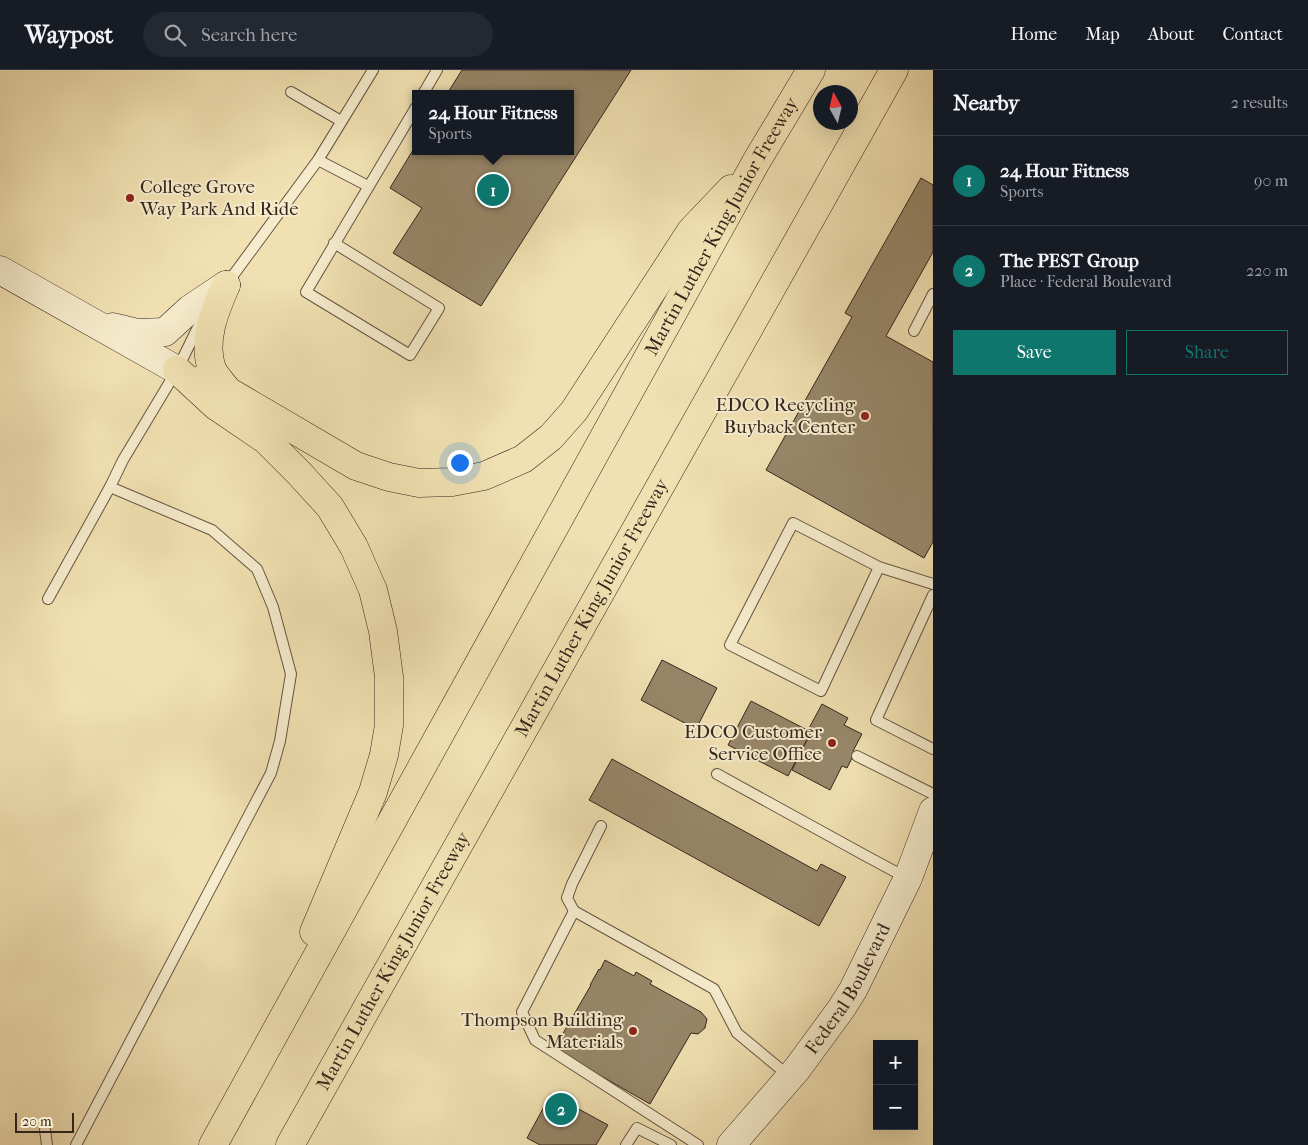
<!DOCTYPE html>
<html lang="en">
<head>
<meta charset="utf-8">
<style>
  :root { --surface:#171b24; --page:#242831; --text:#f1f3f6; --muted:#9ea1a6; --line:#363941; --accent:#0f766e }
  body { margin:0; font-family:"IM FELL French Canon",serif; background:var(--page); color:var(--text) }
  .controls { position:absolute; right:15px; bottom:15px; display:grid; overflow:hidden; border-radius:0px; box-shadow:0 5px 20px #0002 }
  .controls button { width:45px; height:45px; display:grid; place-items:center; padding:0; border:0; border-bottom:1px solid var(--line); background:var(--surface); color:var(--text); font:25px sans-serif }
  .compass { position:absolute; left:813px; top:15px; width:45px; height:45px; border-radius:50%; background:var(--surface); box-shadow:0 5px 20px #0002; rotate:352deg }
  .scale { position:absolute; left:15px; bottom:12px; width:59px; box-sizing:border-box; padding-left:5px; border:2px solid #35251d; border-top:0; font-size:14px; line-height:18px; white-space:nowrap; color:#35251d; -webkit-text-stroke:4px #f6eccd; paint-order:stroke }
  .you { position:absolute; left:459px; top:392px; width:18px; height:18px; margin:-12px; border:4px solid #fff; border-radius:50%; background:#1a73e8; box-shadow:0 0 0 8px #1a73e833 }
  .badge { display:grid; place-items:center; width:32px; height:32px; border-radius:50%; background:var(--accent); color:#fff; font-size:16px; font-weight:700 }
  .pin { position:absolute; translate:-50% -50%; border:2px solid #fff; box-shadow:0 1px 5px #0006 }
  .popup { position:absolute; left:412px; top:20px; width:162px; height:65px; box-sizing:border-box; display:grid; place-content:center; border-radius:0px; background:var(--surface); filter:drop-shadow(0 1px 4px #0005); font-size:16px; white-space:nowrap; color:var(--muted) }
  .popup b { font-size:19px; color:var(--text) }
  .popup::after { content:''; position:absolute; left:50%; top:100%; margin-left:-10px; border:10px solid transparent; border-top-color:var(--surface) }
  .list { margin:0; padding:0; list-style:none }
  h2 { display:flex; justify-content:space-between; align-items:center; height:65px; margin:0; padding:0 20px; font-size:21px }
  h2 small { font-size:16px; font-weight:400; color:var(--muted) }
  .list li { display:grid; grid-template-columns:32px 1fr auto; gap:15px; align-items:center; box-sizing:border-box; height:90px; padding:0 20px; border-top:1px solid var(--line) }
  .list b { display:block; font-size:19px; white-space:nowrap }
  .list p { margin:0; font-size:16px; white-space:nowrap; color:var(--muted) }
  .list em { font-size:16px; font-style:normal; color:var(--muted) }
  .actions { display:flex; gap:10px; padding:15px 20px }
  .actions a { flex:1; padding:11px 0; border:1px solid var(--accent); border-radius:0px; text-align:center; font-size:18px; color:var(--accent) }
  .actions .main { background:var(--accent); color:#fff }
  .icon { flex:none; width:28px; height:28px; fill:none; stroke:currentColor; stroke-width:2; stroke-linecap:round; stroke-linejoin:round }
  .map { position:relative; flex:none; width:933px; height:1075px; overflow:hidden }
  header { display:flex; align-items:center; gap:30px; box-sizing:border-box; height:70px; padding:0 25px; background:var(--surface); border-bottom:1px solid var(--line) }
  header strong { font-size:24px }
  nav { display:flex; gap:28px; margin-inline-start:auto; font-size:18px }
  .search { width:350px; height:45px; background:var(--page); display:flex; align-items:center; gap:12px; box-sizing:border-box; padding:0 18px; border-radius:28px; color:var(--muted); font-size:19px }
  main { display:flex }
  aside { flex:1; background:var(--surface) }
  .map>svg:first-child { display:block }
  .building { fill:#97876a; stroke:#35251d }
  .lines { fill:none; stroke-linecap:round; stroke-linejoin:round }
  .service-casing { stroke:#645442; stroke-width:12 }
  .secondary-casing { stroke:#35251d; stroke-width:29 }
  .motorway-casing { stroke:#35251d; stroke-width:29 }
  .service { stroke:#f6eccd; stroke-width:10 }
  .secondary { stroke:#f6eccd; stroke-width:28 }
  .motorway { stroke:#f1e1b2; stroke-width:28 }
  .poi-dot { fill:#8f2418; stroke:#f6eccd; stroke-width:2 }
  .labels { text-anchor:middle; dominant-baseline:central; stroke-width:4; stroke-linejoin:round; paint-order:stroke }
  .poi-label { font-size:19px; fill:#35251d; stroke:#f6eccd; text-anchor:end }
  .street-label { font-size:19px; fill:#35251d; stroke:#f6eccd }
</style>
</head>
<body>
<header>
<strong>Waypost</strong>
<div class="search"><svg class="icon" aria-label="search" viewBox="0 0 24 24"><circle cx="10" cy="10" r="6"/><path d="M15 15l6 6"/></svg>Search here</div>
<nav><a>Home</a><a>Map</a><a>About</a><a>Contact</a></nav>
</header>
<main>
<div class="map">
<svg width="933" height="1075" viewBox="0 0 933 1075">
  <rect width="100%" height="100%" fill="#f1e1b2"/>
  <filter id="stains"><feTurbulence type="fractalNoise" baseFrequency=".004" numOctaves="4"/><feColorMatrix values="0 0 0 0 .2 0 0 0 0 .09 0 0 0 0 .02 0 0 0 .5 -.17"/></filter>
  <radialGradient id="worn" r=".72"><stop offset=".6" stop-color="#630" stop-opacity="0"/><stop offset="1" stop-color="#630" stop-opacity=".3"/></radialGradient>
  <g class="building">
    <polygon points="462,0 631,0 481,236 393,183 422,138 390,118 416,75 416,81 570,81 570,24 447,24"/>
    <polygon points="921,108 933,115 933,182 886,266 933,292 933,472 924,488 766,400 852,247 845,243"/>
    <polygon points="662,590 717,618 696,659 641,630"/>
    <polygon points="751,631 811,662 788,706 728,675"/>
    <polygon points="822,634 848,648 844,655 862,664 853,681 855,682 847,698 842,696 830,720 792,700 811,662 808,660"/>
    <polygon points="612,689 817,801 821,794 846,807 819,856 589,730"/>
    <polygon points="605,890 634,906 636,902 652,911 650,914 701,942 707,949 705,958 698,964 691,963 650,1034 554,979 591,915 590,915 599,899 600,900"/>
    <polygon points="551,1024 608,1055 596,1075 540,1075 527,1068"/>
  </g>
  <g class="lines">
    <g class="service-casing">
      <g id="service">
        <polyline points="291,22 341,51"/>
        <polyline points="423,24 437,0"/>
        <polyline points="318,90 368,116"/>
        <polyline points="334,173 439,238 410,285 306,222 416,37"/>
        <polyline points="226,215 318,90 373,0"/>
        <polyline points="914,261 933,224"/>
        <polyline points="879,497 821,621 730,575 793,453 879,497 933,514"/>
        <polyline points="933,525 876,650 933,679"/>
        <polyline points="48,529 110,417"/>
        <polyline points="857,686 933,724"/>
        <polyline points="717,704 866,786 907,808"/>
        <polyline points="601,756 572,814 567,828 574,841 714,919 737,963 789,1006"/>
        <polyline points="574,841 522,942 535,970 698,1075"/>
        <polyline points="45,1060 47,1075"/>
        <polyline points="76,1075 271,703 280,671 291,604 273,537 257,499 212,460 110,417 123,390 177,300 203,247"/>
        <polyline points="626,1075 637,1058 671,1075"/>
      </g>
    </g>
    <g class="secondary-casing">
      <g id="secondary">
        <polyline points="0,200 177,300"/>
        <polyline points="113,257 138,263 165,262 190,239 226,215"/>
        <path id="s1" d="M731,1075L797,999L841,939L853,920L908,808L933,741"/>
      </g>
    </g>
    <g class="motorway-casing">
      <g id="motorway">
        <path d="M226,215C215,240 202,271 212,299C215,306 223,314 228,321"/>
        <polyline points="177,300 216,336 266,370 298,402 330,437 354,477 373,520 383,561 389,607 389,655 384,685 373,722 314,862"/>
        <polyline points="201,310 228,321 356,396 389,407 419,413 452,412 484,406 523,389 551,367 574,341 691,161 731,119"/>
        <path id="s2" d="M213,1075L756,92L811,0"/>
        <path id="s3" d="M290,1075L894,0"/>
      </g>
    </g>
    <use href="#service" class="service"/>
    <use href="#secondary" class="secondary"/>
    <use href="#motorway" class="motorway"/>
  </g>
  <g class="poi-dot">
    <circle cx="130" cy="128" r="5"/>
    <circle cx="865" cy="346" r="5"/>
    <circle cx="832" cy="673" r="5"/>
    <circle cx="633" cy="961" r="5"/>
  </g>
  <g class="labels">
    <g class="poi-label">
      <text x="140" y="117" text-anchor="start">College Grove<tspan x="140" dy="22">Way Park And Ride</tspan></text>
      <text x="855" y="335">EDCO Recycling<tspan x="855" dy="22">Buyback Center</tspan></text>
      <text x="822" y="662">EDCO Customer<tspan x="822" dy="22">Service Office</tspan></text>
      <text x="623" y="950">Thompson Building<tspan x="623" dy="22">Materials</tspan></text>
    </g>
    <g class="street-label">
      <text stroke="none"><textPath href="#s2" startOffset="1050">Martin Luther King Junior Freeway</textPath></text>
      <text stroke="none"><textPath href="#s3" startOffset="616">Martin Luther King Junior Freeway</textPath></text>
      <text stroke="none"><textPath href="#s3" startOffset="211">Martin Luther King Junior Freeway</textPath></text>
      <text stroke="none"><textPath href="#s1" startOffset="196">Federal Boulevard</textPath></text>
    </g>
  </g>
  <rect width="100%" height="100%" filter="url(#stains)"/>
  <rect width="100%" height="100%" fill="url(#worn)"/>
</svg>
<div class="controls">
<button>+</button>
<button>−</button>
</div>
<svg class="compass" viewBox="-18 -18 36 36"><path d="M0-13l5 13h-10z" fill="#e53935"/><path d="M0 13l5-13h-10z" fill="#9ea1a6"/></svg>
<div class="scale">20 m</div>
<div class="you"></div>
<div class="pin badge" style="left:493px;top:120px">1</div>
<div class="popup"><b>24 Hour Fitness</b>Sports</div>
<div class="pin badge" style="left:561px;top:1039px">2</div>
</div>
<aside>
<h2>Nearby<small>2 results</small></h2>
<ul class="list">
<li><span class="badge">1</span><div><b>24 Hour Fitness</b><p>Sports</p></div><em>90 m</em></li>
<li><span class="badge">2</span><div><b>The PEST Group</b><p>Place · Federal Boulevard</p></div><em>220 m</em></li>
</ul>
<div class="actions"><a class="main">Save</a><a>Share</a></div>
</aside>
</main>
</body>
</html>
